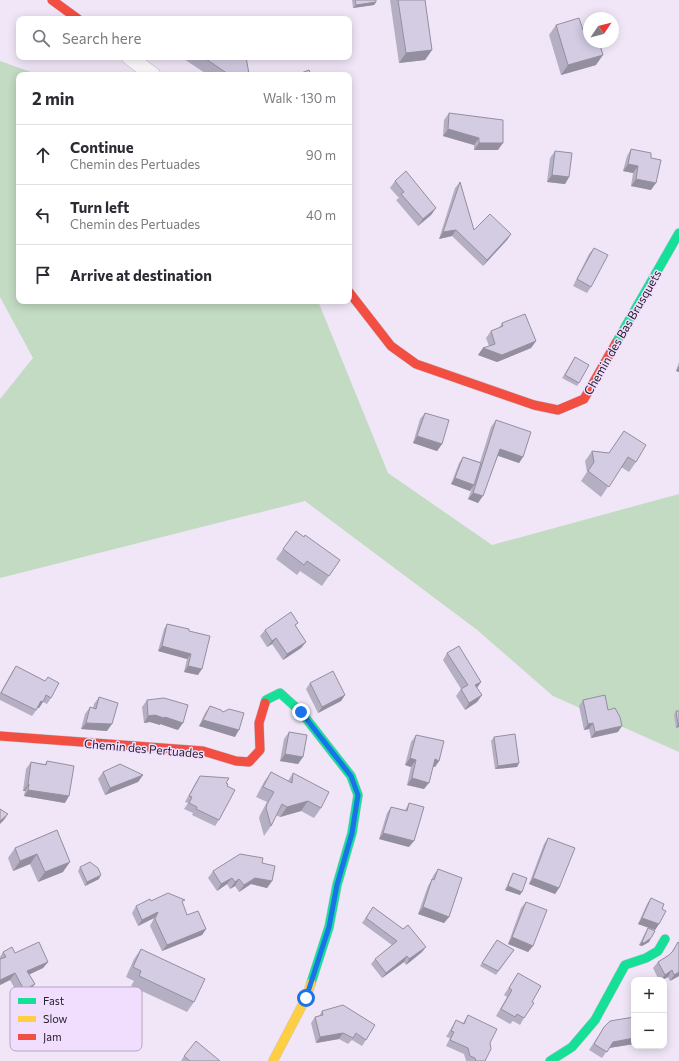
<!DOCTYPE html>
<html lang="en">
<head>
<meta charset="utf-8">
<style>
  :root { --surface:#fff; --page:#f2f2f3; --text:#2b2b33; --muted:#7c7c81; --line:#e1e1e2 }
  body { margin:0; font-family:Commissioner,sans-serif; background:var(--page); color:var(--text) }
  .controls { position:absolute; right:12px; bottom:12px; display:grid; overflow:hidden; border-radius:8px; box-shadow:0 2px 10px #0003 }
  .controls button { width:36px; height:36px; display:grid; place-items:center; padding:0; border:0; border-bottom:1px solid var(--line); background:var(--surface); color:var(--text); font:20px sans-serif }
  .compass { position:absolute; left:583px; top:12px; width:36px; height:36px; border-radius:50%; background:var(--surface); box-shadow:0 2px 10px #0003; rotate:55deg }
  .stop { position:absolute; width:12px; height:12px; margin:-9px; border:3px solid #1a73e8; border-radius:50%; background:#fff }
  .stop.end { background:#1a73e8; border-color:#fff; box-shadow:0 1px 4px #0008 }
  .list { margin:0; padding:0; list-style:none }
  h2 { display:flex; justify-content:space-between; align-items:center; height:52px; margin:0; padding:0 16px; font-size:17px }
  h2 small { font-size:13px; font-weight:400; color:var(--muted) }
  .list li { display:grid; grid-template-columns:26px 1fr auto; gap:12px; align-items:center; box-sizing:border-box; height:60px; padding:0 16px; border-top:1px solid var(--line) }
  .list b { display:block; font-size:15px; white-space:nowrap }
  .list p { margin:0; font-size:13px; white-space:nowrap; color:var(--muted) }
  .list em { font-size:13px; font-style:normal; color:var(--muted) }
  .icon { flex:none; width:22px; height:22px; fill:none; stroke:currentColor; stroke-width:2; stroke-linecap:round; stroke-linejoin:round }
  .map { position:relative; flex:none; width:679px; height:1061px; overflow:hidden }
  .search { position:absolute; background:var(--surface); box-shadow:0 2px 10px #0003; left:16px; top:16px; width:336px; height:44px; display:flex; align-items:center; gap:10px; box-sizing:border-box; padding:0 14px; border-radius:8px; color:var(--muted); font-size:15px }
  .panel { position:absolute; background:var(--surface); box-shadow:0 2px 10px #0003; left:16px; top:72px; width:336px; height:232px; border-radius:8px }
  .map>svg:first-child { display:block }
  .green { fill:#c3dac3 }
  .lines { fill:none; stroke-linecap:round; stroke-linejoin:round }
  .street-casing { stroke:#cbc4d1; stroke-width:16 }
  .fast-casing { stroke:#cbc4d1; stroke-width:10 }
  .slow-casing { stroke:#cbc4d1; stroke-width:10 }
  .jam-casing { stroke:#cbc4d1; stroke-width:10 }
  .street { stroke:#fdfbfe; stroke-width:15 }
  .fast { stroke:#16e098; stroke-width:9 }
  .slow { stroke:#ffcf43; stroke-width:9 }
  .jam { stroke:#f24e42; stroke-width:9 }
  .wall { fill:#b5afc3 }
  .shaded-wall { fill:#948f9f }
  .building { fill:#d3cce3; stroke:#948f9f }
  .route { stroke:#1a73e8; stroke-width:5 }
  .labels { text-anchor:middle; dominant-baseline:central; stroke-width:3; stroke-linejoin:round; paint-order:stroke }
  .street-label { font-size:12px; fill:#29222e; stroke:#f1deff }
  .key { fill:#f1deff; stroke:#b5a6c0; stroke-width:1 }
  .key-label { font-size:11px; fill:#29222e }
</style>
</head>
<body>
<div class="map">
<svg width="679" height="1061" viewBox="0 0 679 1061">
  <rect width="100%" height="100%" fill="#f0e6f7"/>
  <polygon class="green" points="0,61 39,75 19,75 19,301 318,301 388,473 492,545 679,494 679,752 553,696 476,629 305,501 0,578 0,399 33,358 0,297"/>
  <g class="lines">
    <g class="street-casing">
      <polyline id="street" points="129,57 153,75"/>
    </g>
    <g class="fast-casing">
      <g id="fast">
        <polyline points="616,343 679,233"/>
        <polyline points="265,703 266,700 280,693 301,712 351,776 358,795 352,833 337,885 329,927 311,983"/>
        <polyline points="550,1061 572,1047 595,1020 625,965 646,958 658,951 665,939"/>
      </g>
    </g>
    <g class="slow-casing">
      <polyline id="slow" points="273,1061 306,998 311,983"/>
    </g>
    <g class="jam-casing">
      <g id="jam">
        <polyline points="52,0 78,19"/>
        <polyline points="349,292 391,346 416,364 534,405 558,410 584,399 616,343"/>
        <polyline points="0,736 203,751 236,761 249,762 260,750 259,723 265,703"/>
      </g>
    </g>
    <use href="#street" class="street"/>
    <use href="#fast" class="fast"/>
    <use href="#slow" class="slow"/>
    <use href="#jam" class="jam"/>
  </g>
  <g class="wall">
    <polygon points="352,0 376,0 376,2 374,5 353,8"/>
    <polygon points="390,0 425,0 432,50 425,60 399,63"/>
    <polygon points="556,25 583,30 596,65 561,75 549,35"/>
    <polygon points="181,57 246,57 248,75 208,75"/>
    <polygon points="449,113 498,150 474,150 474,145 443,136 444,120"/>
    <polygon points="631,149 651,158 651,190 631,186 633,173 623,171 627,156"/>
    <polygon points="555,151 569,177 565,184 547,182 550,158"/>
    <polygon points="395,181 436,208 431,215 418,226 396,200 399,198 390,188"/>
    <polygon points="460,182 474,230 511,234 507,240 483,266 452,236 439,239 455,188"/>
    <polygon points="594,248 591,287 587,293 573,286 589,254"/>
    <polygon points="502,323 536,341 531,348 497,362 478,355 483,348 489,346 486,338 491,331 499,328"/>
    <polygon points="575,357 579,383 577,386 562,378"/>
    <polygon points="679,362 679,372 676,371"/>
    <polygon points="425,413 442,444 437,451 413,443 420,419"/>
    <polygon points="496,420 523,457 519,463 498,456 478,503 468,499 472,488 470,491 451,484 459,463 463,457 480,462 491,427"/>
    <polygon points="624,431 636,462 629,472 621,467 601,497 581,481 587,472 585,461 592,451 609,453"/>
    <polygon points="296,531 304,537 340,560 322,586 300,571 297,575 276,559"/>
    <polygon points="167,624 189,631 198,675 184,672 187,659 158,651 164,629"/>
    <polygon points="295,626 306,642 301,648 283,660 272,644 267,647 260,636 265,630"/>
    <polygon points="447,653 481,682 477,688 482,695 477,702 465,710 456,696 461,689 443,660"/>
    <polygon points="16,666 45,681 48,677 51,698 47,704 43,702 39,708 38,708 32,716 0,700 0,693 12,672"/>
    <polygon points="310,683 345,695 341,701 318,713 306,689"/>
    <polygon points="99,697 107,731 81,729 85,714 90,707 93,708 94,704"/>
    <polygon points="147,700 178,730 160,724 160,725 150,722 144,723 142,707"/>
    <polygon points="583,700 608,710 618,732 591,738 589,729 584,730 579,706"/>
    <polygon points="210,706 223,712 235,737 199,726 205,713"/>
    <polygon points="676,711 679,727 676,728 674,715"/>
    <polygon points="289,732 303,757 298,764 280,761 284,739"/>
    <polygon points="416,735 439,761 435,767 433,767 424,789 407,785 411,767 405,765 411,742"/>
    <polygon points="494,737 519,763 517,767 495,769 491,741"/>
    <polygon points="47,761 65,803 24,796 25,791 23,791 26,769 31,762 45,764"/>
    <polygon points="103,772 143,775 138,782 105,795 98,779"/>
    <polygon points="271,772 288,781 293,773 321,808 314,818 301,811 280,817 276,815 271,826 264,836 259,818 260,815 267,802 256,797 264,782"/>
    <polygon points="200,776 226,783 227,786 219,820 215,826 192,815 193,813 184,809 188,803 185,802 196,782"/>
    <polygon points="409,803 409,847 379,839 387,813 391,807 405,810"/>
    <polygon points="57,830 63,872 38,882 30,864 13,871 8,858 15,848"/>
    <polygon points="548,838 559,888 555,894 529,884 544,844"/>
    <polygon points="262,863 272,881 267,888 251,884 239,892 235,886 230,889 227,884 217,891 208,878 213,871"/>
    <polygon points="80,867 99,879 85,886 78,871"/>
    <polygon points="438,869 449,917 444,923 418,914 428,886 431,881 433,876"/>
    <polygon points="513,873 520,895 505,890 511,876"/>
    <polygon points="651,898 662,909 659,924 655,930 638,924 647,904"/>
    <polygon points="151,901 182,903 187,915 206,929 202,935 162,951 150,926 154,918 138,926 132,913 136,906"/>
    <polygon points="526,902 533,946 528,952 508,944 521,908"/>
    <polygon points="373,907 403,929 422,952 406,965 404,962 382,978 371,964 375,959 392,945 362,923"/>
    <polygon points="648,928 651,938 649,942 642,946 639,945 646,931"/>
    <polygon points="678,942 679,976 670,981 668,977 662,980 659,980 653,968 658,962 669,955 671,953"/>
    <polygon points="494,944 514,950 496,975 480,966"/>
    <polygon points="141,949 194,1002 187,1012 131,986 134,981 126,977 134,959"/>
    <polygon points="3,952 15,953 48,962 43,968 29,974 35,984 30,990 19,996 10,980 0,985 0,957"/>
    <polygon points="518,973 532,1002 524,1018 520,1025 513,1021 510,1024 496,1016 507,997 504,995"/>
    <polygon points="322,1011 366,1040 362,1046 352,1040 348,1044 339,1039 316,1043 311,1023 315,1017 319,1016"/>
    <polygon points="468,1015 490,1043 485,1061 466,1061 464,1054 446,1046 450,1038 446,1037 456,1020 463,1023"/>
    <polygon points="604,1027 634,1044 609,1048 602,1058 589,1050"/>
    <polygon points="184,1056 220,1061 181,1061"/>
  </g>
  <g class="shaded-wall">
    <polygon points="376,2 374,5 353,8 356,5"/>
    <polygon points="432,50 425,60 399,63 406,53"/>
    <polygon points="603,55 596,65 561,75 568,65"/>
    <polygon points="448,129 479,138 474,145 443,136"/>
    <polygon points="479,143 503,143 498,150 474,150"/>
    <polygon points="628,164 638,166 633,173 623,171"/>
    <polygon points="552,175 569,177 565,184 547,182"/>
    <polygon points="636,179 656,183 651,190 631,186"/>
    <polygon points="436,208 431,215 418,226 423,219"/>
    <polygon points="456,230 452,236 439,239 443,232"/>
    <polygon points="511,234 507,240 483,266 487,260"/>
    <polygon points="536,341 531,348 497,362 478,355 483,348"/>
    <polygon points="679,366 679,372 676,371"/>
    <polygon points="417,436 442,444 437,451 413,443"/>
    <polygon points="500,449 523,457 519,463 496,455"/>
    <polygon points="455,478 474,485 470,491 451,484"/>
    <polygon points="473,493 483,496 478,503 468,499"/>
    <polygon points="276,638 272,644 267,647 272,641"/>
    <polygon points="306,642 301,648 283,660 287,654"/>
    <polygon points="162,646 191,654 187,659 158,651"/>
    <polygon points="188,666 202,669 198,675 184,672"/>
    <polygon points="481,682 476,689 475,685"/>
    <polygon points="345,695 341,701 318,713 322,707"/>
    <polygon points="482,695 477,702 465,710 469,703"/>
    <polygon points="41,701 43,702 39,708 37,707"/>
    <polygon points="155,715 165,717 183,723 178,730 160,724 160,725 150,722 144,723 148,716"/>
    <polygon points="203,720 239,730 235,737 199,726"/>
    <polygon points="86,723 112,724 107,731 81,729"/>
    <polygon points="593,723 589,729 584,730 588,724"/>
    <polygon points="678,724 679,724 679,727 676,728"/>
    <polygon points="622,726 618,732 591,738 595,732"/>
    <polygon points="285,754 303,757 298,764 280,761"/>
    <polygon points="410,758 416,760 411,767 405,765"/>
    <polygon points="435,759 439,761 435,767 430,766"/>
    <polygon points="519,763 517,767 495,769 498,766"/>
    <polygon points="143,775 138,782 105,795 110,788"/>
    <polygon points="412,778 429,783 424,789 407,785"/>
    <polygon points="28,784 29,784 25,791 23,791"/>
    <polygon points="28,790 69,796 65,803 24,796"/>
    <polygon points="308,801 301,811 280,817 287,807"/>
    <polygon points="8,814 4,820 0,824 0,821"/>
    <polygon points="383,833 414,841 409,847 379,839"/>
    <polygon points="37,854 30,864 13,871 20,861"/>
    <polygon points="70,862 63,872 38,882 45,872"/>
    <polygon points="101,875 99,879 85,886 87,882"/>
    <polygon points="232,878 227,884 217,891 221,884"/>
    <polygon points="255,878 272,881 267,888 251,884 239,892 244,885"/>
    <polygon points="533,878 559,888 555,894 529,884"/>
    <polygon points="239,879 235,886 230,889 235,882"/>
    <polygon points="508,886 522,892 520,895 505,890"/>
    <polygon points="423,907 449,917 444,923 418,914"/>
    <polygon points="158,912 154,918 138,926 142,920"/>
    <polygon points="642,918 659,924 655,930 638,924"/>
    <polygon points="206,929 202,935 162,951 167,945"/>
    <polygon points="512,937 533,946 528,952 508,944"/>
    <polygon points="651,938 649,942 642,946 639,945 642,942"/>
    <polygon points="426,947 422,952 406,965 409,959"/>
    <polygon points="407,956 404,962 382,978 386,973"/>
    <polygon points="48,962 43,968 22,978 27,971"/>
    <polygon points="672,970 668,977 662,980 661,980 665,975"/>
    <polygon points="679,972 679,976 670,981 674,975"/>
    <polygon points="15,973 10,980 0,985 0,980"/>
    <polygon points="35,984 30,990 19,996 24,990"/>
    <polygon points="343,1033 339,1039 316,1043 320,1037"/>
    <polygon points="634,1038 634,1044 609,1048 613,1042"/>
  </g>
  <g class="building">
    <polygon points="355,0 376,0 376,2 356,5"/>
    <polygon points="398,0 425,0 432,50 406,53"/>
    <polygon points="579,18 583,30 589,28 589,42 599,42 603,55 568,65 556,25"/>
    <polygon points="203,57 246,57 249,74 248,75 227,75 228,74"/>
    <polygon points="309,70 311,75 296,75"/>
    <polygon points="449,113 503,120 503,143 479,143 479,138 448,129"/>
    <polygon points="631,149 651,153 651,158 661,160 656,183 636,179 638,166 628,164"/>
    <polygon points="555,151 572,153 569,177 552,175"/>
    <polygon points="406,171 436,208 423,219 401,194 404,192 395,181"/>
    <polygon points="460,182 474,230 490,214 511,234 487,260 456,230 443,232"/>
    <polygon points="594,248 608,255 591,287 577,279"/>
    <polygon points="525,314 536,341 502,355 483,348 495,344 491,331 503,326 502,323"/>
    <polygon points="575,357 589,365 579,383 565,375"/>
    <polygon points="425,413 449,420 442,444 417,436"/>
    <polygon points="496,420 531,432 523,457 500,449 483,496 473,493"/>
    <polygon points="624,431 646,445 636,462 628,457 609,487 588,471 594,462 592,451 609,453"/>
    <polygon points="463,457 481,463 474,485 455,478"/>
    <polygon points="296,531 304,537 305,535 340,560 329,576 307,561 304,565 283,549"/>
    <polygon points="291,612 298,623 295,625 306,642 287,654 276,638 272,641 265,630"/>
    <polygon points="167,624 189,629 189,631 210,636 202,669 188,666 191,654 162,646"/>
    <polygon points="459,646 481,682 475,685 482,695 469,703 461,689 468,685 447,653"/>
    <polygon points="16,666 45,681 48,677 59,683 51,698 46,695 43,702 41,701 36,710 1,693"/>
    <polygon points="333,671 345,695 322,707 310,683"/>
    <polygon points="605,695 608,710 615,708 620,717 622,726 595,732 593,723 588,724 583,700"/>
    <polygon points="99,697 118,703 112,724 86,723 90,707 96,709"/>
    <polygon points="164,698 188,705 183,723 165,717 164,718 155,715 148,716 147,700"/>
    <polygon points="210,706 221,710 223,712 229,709 244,713 239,730 203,720"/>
    <polygon points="676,711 679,711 679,724 678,724"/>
    <polygon points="289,732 307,735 303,757 285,754"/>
    <polygon points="515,734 519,763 498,766 494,737"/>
    <polygon points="416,735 444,741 439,761 435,759 429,783 412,778 416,760 410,758"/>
    <polygon points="47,761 74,766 69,796 28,790 29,784 28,784 31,762 46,765"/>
    <polygon points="120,764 143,775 110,788 103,772"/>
    <polygon points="271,772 292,783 293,773 329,792 321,808 308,801 287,807 282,804 271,826 266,808 267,804 274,792 263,787"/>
    <polygon points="200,776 229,778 226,783 228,784 227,786 235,790 219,820 196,809 197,807 189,803 192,797 189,796"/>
    <polygon points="409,803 424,807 414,841 383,833 391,807 407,811"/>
    <polygon points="0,809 8,814 0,821"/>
    <polygon points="57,830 70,862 45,872 37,854 20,861 15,848"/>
    <polygon points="548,838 575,848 559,888 533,878"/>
    <polygon points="240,854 263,858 262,863 275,866 272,881 255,878 244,885 239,879 235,882 232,878 221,884 213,871"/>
    <polygon points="90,862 98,868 101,875 87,882 80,867"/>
    <polygon points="438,869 462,878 449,917 423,907 432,879 434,880"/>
    <polygon points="513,873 527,878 522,892 508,886"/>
    <polygon points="168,893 185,900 182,901 187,915 198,911 206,929 167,945 155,919 158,912 142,920 136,906 150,899 151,901"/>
    <polygon points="651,898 664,904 662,909 666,911 659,924 642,918"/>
    <polygon points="526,902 547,910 533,946 512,937"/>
    <polygon points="373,907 403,929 408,925 426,947 409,959 407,956 386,973 375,959 397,941 366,918"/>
    <polygon points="648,928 655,931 651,938 644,943 642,942"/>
    <polygon points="497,940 514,950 498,971 482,963"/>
    <polygon points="39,942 48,962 27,971 35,984 24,990 15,973 0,980 0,959 6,957 3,952 12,947 15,953"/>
    <polygon points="678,942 679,943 679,972 674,975 672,970 665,975 658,962 669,955 673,951"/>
    <polygon points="141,949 205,979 194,1002 139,976 141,971 133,967"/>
    <polygon points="518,973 541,986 532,1002 534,1003 524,1018 517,1014 515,1017 501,1009 512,990 509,988"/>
    <polygon points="343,1005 375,1025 366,1040 356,1033 353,1038 343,1033 320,1037 315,1017 323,1015 322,1011"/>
    <polygon points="468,1015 497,1029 490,1043 491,1049 485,1061 476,1061 475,1058 470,1056 468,1048 450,1040 454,1032 451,1031 456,1020 464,1024"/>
    <polygon points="634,1017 634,1038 613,1042 607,1052 594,1044 604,1027 610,1021"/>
    <polygon points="196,1041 220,1061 190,1061 184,1056"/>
  </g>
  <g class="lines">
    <polyline class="route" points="301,712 351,776 358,795 352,833 337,885 329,927 306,998"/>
  </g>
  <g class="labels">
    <g class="street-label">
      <text transform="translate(622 332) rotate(-60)">Chemin des Bas Brusquets</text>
      <text transform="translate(144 748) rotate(5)">Chemin des Pertuades</text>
    </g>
  </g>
  <rect x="10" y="987" width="132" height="64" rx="6" class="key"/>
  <rect x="18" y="998" width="18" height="6" fill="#16e098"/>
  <rect x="18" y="1016" width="18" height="6" fill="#ffcf43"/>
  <rect x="18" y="1034" width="18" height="6" fill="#f24e42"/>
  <g class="key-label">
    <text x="43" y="1005">Fast</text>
    <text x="43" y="1023">Slow</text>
    <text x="43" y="1041">Jam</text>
  </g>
</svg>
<div class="controls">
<button>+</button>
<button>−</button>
</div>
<svg class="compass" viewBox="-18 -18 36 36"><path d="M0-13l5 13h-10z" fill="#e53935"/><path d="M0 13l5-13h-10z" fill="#7c7c81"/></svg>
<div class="stop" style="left:306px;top:998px"></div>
<div class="stop end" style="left:301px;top:712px"></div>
<div class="search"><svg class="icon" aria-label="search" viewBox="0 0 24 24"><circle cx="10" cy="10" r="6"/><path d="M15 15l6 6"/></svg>Search here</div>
<section class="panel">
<h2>2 min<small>Walk · 130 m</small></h2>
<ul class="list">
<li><svg class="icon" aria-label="ahead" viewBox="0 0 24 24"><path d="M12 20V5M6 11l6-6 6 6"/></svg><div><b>Continue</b><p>Chemin des Pertuades</p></div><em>90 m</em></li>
<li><svg class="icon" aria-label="left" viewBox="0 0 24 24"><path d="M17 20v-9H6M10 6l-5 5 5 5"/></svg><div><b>Turn left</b><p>Chemin des Pertuades</p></div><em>40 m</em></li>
<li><svg class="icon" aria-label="arrive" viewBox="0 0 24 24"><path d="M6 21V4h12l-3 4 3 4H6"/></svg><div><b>Arrive at destination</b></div></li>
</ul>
</section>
</div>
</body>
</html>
